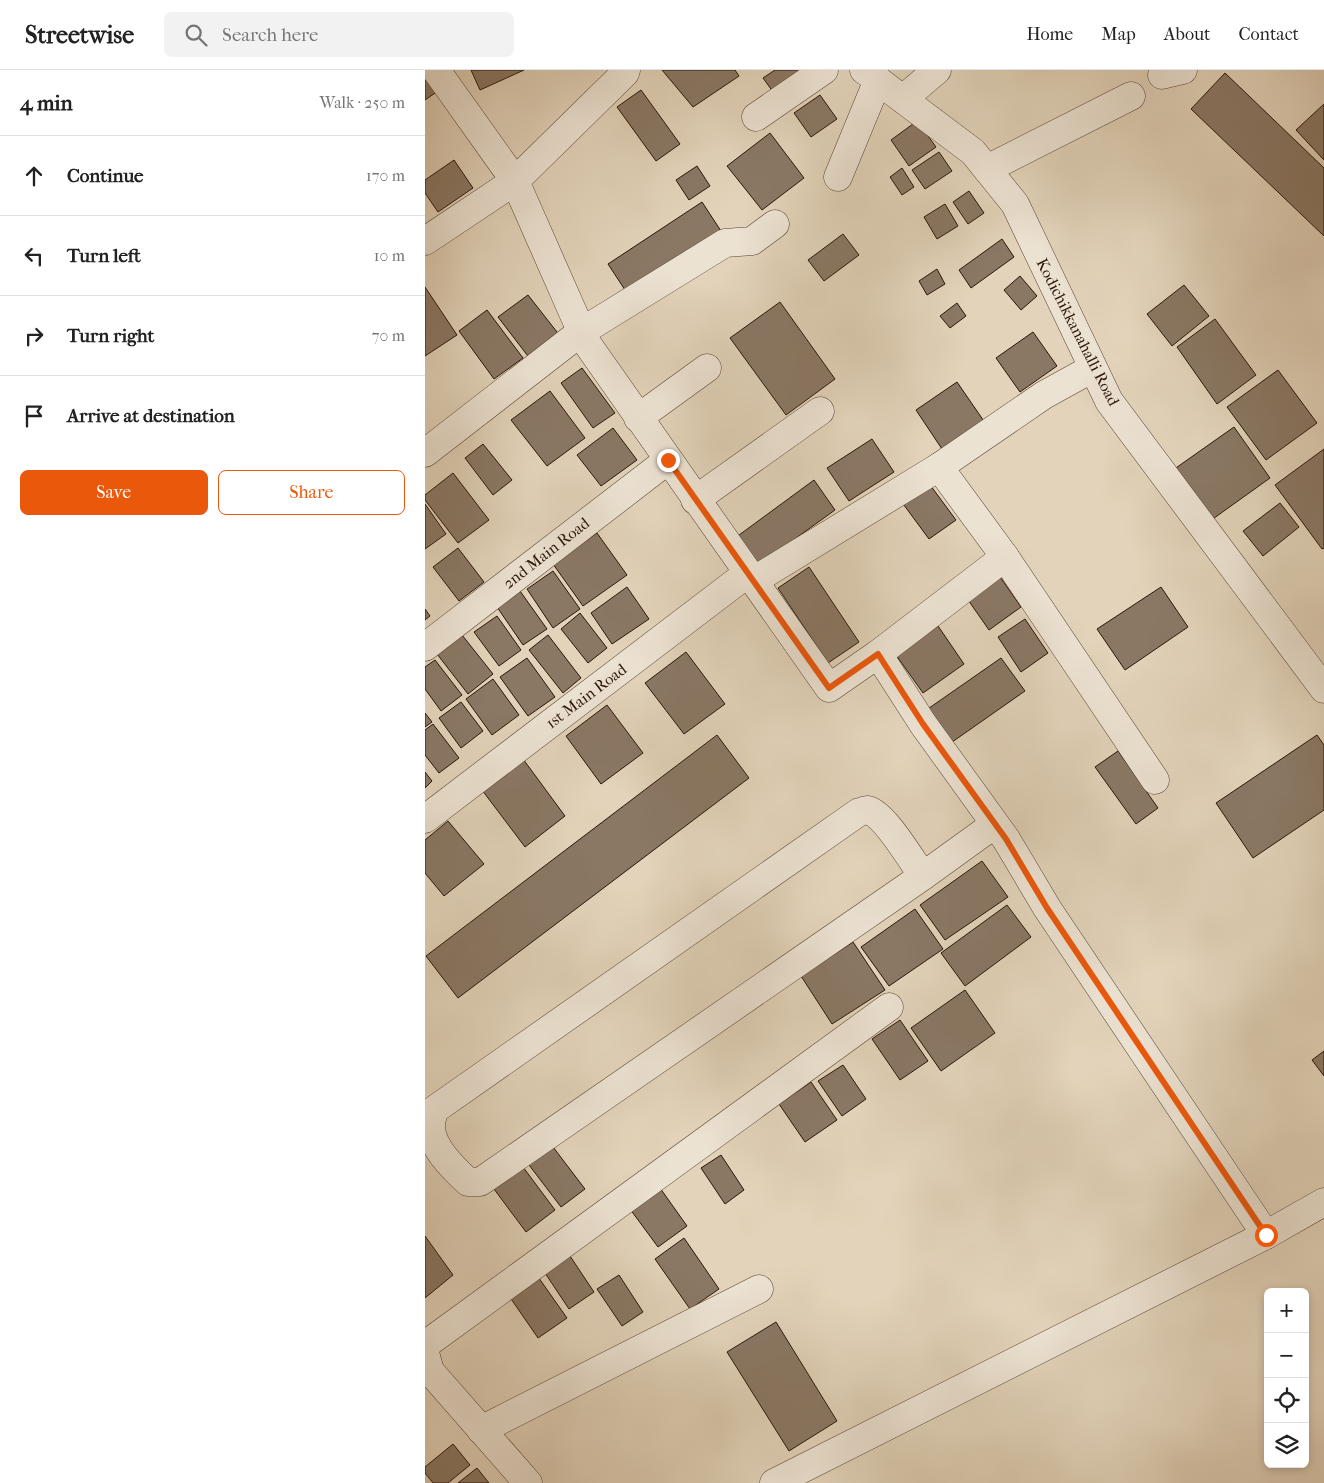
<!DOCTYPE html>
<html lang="en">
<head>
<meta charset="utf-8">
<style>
  :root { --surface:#fff; --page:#f2f2f2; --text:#222; --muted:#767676; --line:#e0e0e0; --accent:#ea580c }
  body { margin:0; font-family:"IM FELL French Canon",serif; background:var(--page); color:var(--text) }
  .controls { position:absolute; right:15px; bottom:15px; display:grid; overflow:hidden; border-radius:8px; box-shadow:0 2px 8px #0003 }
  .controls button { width:45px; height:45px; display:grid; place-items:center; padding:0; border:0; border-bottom:1px solid var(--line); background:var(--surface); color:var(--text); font:25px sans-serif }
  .stop { position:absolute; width:15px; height:15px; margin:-11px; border:4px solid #ea580c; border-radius:50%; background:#fff }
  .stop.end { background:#ea580c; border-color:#fff; box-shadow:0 1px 5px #0008 }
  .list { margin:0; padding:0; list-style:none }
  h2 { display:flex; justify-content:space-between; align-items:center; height:65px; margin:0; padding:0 20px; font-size:21px }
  h2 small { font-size:16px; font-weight:400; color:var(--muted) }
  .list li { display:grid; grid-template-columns:32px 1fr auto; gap:15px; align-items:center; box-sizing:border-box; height:80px; padding:0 20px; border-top:1px solid var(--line) }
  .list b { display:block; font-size:19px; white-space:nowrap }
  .list em { font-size:16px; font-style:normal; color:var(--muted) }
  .actions { display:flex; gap:10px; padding:15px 20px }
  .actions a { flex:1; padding:11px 0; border:1px solid var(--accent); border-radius:8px; text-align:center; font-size:18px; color:var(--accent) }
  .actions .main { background:var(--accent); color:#fff }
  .icon { flex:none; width:28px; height:28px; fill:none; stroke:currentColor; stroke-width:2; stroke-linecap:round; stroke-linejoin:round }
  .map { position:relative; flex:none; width:899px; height:1413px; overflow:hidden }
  header { display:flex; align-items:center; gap:30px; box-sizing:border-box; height:70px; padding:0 25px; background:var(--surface); border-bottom:1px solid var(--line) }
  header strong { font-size:24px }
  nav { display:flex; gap:28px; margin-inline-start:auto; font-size:18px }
  .search { width:350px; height:45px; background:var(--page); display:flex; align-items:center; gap:12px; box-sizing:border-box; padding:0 18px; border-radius:8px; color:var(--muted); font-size:19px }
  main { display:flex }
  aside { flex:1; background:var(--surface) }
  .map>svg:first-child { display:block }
  .building { fill:#8a7865; stroke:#2a1509 }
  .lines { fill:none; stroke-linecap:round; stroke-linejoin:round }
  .minor-casing { stroke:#584435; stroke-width:29 }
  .minor { stroke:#ece2d2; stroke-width:28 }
  .route { stroke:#ea580c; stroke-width:6 }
  .labels { text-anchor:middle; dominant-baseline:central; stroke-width:5; stroke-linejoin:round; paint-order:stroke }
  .street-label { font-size:16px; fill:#2a1509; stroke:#ece2d2 }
</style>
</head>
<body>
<header>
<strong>Streetwise</strong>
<div class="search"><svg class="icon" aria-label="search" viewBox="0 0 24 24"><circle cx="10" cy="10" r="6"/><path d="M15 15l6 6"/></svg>Search here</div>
<nav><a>Home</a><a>Map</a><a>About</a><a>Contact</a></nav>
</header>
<main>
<aside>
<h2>4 min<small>Walk · 250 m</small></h2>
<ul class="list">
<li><svg class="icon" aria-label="ahead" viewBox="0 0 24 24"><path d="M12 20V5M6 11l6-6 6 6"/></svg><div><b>Continue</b></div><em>170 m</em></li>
<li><svg class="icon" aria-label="left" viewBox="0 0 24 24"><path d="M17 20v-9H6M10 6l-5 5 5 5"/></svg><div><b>Turn left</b></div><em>10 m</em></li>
<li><svg class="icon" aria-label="right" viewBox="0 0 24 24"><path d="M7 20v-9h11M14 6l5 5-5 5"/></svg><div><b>Turn right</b></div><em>70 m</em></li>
<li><svg class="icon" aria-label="arrive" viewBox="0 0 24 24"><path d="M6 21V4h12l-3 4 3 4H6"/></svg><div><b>Arrive at destination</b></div></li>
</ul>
<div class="actions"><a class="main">Save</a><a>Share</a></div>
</aside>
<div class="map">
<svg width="899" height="1413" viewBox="0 0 899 1413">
  <rect width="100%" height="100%" fill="#e2d3ba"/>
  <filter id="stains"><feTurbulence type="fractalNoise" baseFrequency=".004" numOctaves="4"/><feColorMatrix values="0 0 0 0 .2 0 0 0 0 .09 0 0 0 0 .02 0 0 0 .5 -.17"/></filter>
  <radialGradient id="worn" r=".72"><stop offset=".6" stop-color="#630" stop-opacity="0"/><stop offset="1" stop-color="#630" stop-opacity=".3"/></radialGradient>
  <g class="building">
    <polygon points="46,0 99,0 55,20"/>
    <polygon points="237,0 310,0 314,6 268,37"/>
    <polygon points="350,0 382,0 351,26 338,8"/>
    <polygon points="0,3 13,21 0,30"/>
    <polygon points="800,3 899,98 899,166 766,39"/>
    <polygon points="216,20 255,74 231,91 192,37"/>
    <polygon points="395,25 412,49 386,67 369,43"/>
    <polygon points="899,34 899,90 871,60"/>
    <polygon points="492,51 511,77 484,96 466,70"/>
    <polygon points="345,63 379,108 337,140 302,96"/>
    <polygon points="514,82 527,101 500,119 487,100"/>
    <polygon points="29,90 48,118 13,142 0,123 0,110"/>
    <polygon points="272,96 285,116 264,130 251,110"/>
    <polygon points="477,98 489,117 477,125 465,107"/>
    <polygon points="544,121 559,143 543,154 528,132"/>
    <polygon points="277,132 296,161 202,223 183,194"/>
    <polygon points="520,134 533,156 512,169 499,147"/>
    <polygon points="418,164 434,185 399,211 383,190"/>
    <polygon points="577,169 589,187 546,218 534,200"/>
    <polygon points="512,199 520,214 502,225 494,211"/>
    <polygon points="595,206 612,226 596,240 579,220"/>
    <polygon points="759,215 784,246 747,276 722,244"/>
    <polygon points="0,217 32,265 0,286"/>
    <polygon points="103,225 139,271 109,294 73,247"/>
    <polygon points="355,232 410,309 361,345 305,268"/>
    <polygon points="532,233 541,246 525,258 515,246"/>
    <polygon points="62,240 98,288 69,309 34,261"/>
    <polygon points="790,249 831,305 792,334 752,277"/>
    <polygon points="608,262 632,296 595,322 571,288"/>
    <polygon points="157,298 190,343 168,358 136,313"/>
    <polygon points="853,300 892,353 841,390 802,337"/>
    <polygon points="532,312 563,357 521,385 491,340"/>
    <polygon points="125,321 160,368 122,396 86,350"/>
    <polygon points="809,357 845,408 785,451 748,400"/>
    <polygon points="188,358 212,390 176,416 152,385"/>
    <polygon points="447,369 469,402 424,431 402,398"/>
    <polygon points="58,374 87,410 68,425 40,388"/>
    <polygon points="899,379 899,478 897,479 850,415"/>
    <polygon points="28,403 64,450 33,473 0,430 0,425"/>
    <polygon points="500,408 531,450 504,469 473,427"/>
    <polygon points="389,410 410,440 331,497 310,468"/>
    <polygon points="855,433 874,457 838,486 818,461"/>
    <polygon points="0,434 21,464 0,479"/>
    <polygon points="172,463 202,505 158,536 128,494"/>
    <polygon points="33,478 59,512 34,531 8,497"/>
    <polygon points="384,497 434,572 403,593 353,518"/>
    <polygon points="128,501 155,539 128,558 102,519"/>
    <polygon points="573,504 596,537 564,560 541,527"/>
    <polygon points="202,517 224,549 187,574 166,543"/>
    <polygon points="736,517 763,557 700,600 672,559"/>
    <polygon points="95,521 122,559 98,575 72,537"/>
    <polygon points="0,539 5,546 0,550"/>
    <polygon points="155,543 182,578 163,593 136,559"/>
    <polygon points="72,546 96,580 74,596 49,562"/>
    <polygon points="600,549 623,583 596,602 573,567"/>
    <polygon points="513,556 539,594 498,623 471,585"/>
    <polygon points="37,565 68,604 43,624 12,584"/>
    <polygon points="123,565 156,608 138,623 104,580"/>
    <polygon points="261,582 300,634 259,664 220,613"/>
    <polygon points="102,588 130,627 103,646 75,607"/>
    <polygon points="576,588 600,621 520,677 497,643"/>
    <polygon points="10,590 37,625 16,641 0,619 0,597"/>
    <polygon points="68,609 94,645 67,665 41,629"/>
    <polygon points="36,632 58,661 36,678 14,648"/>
    <polygon points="182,635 218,683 176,714 141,666"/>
    <polygon points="0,643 7,652 0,657"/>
    <polygon points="8,654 34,688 14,703 0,685 0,660"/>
    <polygon points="292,665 324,708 33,928 1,886"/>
    <polygon points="892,665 899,675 899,740 828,788 791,733"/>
    <polygon points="693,681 733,738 711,754 670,697"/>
    <polygon points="98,689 140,746 100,777 57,720"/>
    <polygon points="0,702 7,711 0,718"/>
    <polygon points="23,751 59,794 19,826 0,803 0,770"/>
    <polygon points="557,791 583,827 520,870 495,835"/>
    <polygon points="582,835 606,867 540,916 516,883"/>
    <polygon points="490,839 518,879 464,916 436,877"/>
    <polygon points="428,872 460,920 407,954 376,906"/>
    <polygon points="540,920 570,963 516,1001 486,958"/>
    <polygon points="475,950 503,991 475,1010 447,969"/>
    <polygon points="899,981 899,1006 887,990"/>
    <polygon points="418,995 441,1029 417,1046 393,1011"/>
    <polygon points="386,1012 412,1050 380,1072 354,1034"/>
    <polygon points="125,1073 160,1119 136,1137 101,1091"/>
    <polygon points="296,1085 319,1120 300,1134 276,1098"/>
    <polygon points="95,1093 130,1140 101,1162 66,1115"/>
    <polygon points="235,1118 262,1156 233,1177 205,1139"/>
    <polygon points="0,1166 28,1205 0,1228"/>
    <polygon points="259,1168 294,1219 265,1239 230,1189"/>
    <polygon points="143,1183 169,1222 144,1239 118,1200"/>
    <polygon points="111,1204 142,1248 113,1268 82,1223"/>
    <polygon points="194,1205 218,1242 197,1256 172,1219"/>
    <polygon points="351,1252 412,1351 364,1381 302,1282"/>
    <polygon points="28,1374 45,1395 23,1413 8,1413 0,1403 0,1397"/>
    <polygon points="52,1398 64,1413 33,1413"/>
  </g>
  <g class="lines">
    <g class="minor-casing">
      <g id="minor">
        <polyline points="201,0 200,3 90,111 161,272 404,618 453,584 498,654 581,769 622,838 841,1165"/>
        <polyline points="439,0 548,82 590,134 684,331 899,619"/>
        <polyline points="737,5 758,0"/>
        <polyline points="478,29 512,0"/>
        <polyline points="331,47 399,0"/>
        <polyline points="562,99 706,26"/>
        <polyline points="413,107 453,10"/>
        <polyline points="0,171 90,111 11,0"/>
        <polyline points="213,348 282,298"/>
        <polyline points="0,383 156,262 300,173 327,171 350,154"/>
        <polyline points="514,397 619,325 668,298"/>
        <polyline points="270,430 395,341"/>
        <polyline points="580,487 730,710"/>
        <polyline points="328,511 514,397 580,487 453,584"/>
        <polyline points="0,577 243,390"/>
        <polyline points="0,749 323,503"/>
        <path d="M498,806C488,793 458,741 442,740C441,740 435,742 434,742L9,1040C8,1045 6,1050 6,1056C6,1077 28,1098 43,1112H55L498,806L570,754"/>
        <polyline points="0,1275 464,937"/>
        <polyline points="0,1283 5,1301 103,1413"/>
        <polyline points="56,1360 334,1219"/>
        <polyline points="349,1413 841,1165 899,1132"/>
      </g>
    </g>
    <use href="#minor" class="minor"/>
  </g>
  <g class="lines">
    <polyline class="route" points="243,390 404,618 453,584 498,654 581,769 622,838 841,1165"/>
  </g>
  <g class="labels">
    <g class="street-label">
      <text transform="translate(653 262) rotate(63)">Kodichikkanahalli Road</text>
      <text transform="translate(121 483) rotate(-38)">2nd Main Road</text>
      <text transform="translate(161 626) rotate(-37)">1st Main Road</text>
    </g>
  </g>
  <rect width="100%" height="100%" filter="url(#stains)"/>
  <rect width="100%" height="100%" fill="url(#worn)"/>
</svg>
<div class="controls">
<button>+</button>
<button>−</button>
<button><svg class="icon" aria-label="locate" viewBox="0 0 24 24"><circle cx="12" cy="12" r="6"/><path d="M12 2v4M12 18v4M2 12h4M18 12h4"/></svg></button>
<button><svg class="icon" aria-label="layers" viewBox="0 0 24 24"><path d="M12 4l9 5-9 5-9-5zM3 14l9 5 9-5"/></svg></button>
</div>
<div class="stop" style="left:841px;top:1165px"></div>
<div class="stop end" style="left:243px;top:390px"></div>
</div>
</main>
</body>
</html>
